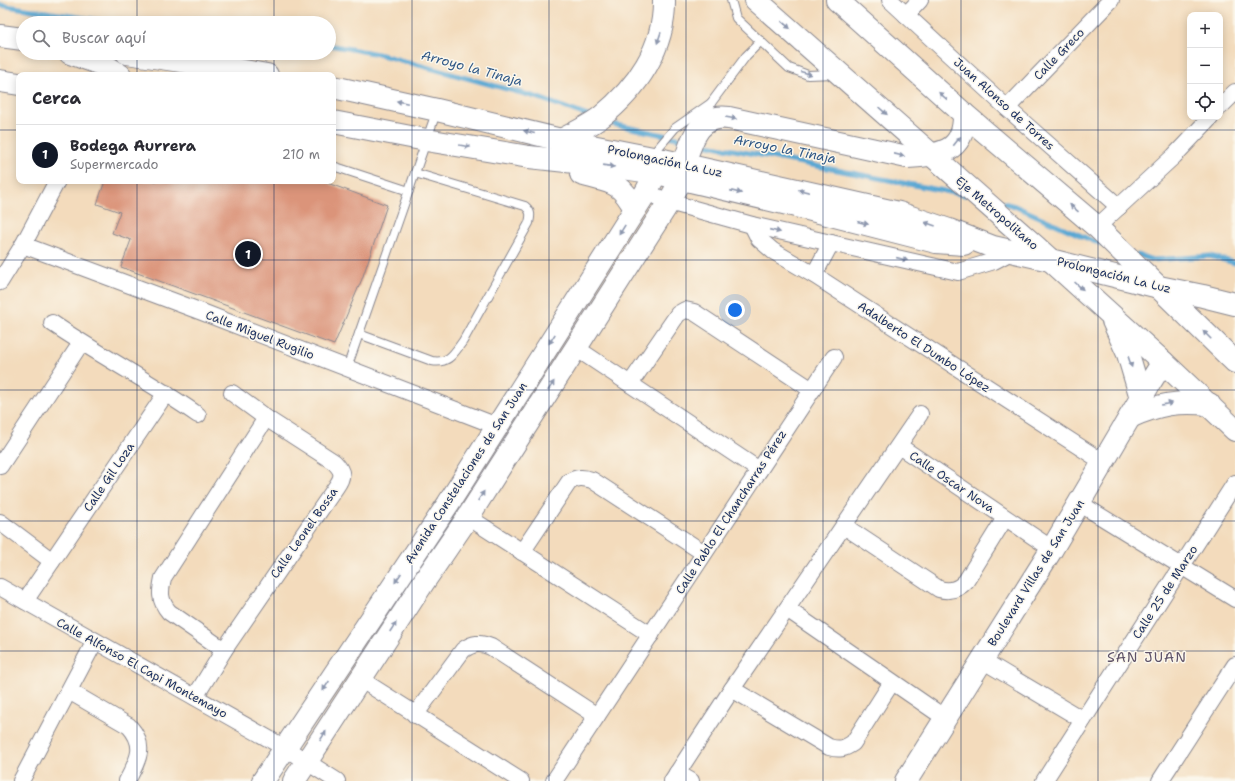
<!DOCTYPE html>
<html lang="es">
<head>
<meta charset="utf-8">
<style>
  :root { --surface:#fff; --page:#f2f2f3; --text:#2b2b33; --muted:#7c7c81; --line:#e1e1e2; --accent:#111827 }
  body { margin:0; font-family:"Shantell Sans",sans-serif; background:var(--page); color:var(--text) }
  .controls { position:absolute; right:12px; top:12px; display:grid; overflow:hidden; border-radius:8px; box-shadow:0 2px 10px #0003 }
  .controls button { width:36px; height:36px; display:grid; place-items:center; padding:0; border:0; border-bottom:1px solid var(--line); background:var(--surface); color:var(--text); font:20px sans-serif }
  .you { position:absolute; left:735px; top:310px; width:14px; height:14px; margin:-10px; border:3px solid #fff; border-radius:50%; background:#1a73e8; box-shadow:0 0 0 6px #1a73e833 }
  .badge { display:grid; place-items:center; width:26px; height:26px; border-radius:50%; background:var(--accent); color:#fff; font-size:13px; font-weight:700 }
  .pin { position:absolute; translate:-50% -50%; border:2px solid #fff; box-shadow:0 1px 4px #0006 }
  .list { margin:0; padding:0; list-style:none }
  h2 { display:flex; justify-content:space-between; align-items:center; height:52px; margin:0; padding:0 16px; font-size:17px }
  h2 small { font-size:13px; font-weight:400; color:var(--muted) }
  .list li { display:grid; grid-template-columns:26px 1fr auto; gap:12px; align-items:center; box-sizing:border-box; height:60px; padding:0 16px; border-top:1px solid var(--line) }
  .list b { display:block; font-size:15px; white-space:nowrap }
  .list p { margin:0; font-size:13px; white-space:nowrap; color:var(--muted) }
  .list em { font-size:13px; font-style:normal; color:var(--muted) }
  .icon { flex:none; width:22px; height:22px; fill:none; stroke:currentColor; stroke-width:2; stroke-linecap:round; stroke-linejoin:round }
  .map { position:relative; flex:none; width:1235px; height:781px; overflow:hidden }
  .search { position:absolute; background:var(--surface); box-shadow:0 2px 10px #0003; left:16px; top:16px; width:320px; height:44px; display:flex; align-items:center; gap:10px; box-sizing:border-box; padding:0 14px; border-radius:22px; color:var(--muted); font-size:15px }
  .panel { position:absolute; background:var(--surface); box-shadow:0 2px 10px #0003; left:16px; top:72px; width:320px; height:112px; border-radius:8px }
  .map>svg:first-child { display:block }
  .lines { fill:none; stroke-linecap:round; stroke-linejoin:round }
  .stream { stroke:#5aa7d3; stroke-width:5 }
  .building { fill:#db947a }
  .lane-casing { stroke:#87858d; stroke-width:10 }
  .street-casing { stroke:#87858d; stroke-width:18 }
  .secondary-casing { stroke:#87858d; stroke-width:24 }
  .primary-casing { stroke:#87858d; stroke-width:24 }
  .lane { stroke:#fff; stroke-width:8 }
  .street { stroke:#fff; stroke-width:16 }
  .secondary { stroke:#fff; stroke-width:22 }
  .primary { stroke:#fff; stroke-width:22 }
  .oneway { fill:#8d97ae }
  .grid { fill:none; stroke:#1b2f5e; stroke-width:1; stroke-opacity:0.55 }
  .labels { text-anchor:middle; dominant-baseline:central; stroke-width:3; stroke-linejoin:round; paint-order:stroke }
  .street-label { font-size:12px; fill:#1b2f5e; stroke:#fbf7ec }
  .water-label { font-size:13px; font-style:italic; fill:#315987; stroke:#fbf7ec }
  .quarter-label { font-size:14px; letter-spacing:1px; fill:#5e5268; stroke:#fbf7ec }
</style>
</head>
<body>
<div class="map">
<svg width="1235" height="781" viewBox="0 0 1235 781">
  <rect width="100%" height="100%" fill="#fbf7ec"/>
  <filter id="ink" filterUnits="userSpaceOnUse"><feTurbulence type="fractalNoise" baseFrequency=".025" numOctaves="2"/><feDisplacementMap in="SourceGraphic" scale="8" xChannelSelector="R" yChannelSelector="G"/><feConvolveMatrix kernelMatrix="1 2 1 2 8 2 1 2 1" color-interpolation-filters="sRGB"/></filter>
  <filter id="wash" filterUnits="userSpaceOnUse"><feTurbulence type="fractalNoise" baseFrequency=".012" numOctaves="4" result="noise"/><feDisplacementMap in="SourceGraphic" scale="16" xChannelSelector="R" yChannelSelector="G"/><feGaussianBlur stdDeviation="0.9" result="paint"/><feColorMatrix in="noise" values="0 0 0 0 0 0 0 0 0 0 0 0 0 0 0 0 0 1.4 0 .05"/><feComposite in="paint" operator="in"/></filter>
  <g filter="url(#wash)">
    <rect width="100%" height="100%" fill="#f3dbbc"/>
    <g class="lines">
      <g class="stream">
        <polyline points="0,5 118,23"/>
        <polyline points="329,45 378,54 536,97 591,117"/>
        <polyline points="604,122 686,140"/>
        <polyline points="698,143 965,195"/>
        <polyline points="996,201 1015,206 1093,241 1103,244"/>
        <polyline points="1138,255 1153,260 1210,256 1235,263"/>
      </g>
    </g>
    <g id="blocks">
      <polygon class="building" points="105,181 322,181 387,205 362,279 334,345 121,267 131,240 112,233 120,212 97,204"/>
    </g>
  </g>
  <g filter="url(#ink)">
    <use href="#blocks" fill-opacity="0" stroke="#87858d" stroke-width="1"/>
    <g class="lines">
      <g class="lane-casing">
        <g id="lane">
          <polyline points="731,0 736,18 789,68 808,75 834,74"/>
          <polyline points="707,118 711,103 746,56 761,41"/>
          <polyline points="652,155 675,128 711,103"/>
          <polyline points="333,166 409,191"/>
          <path d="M359,334L432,361C449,364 454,353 463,341L529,223C531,215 531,211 525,206L415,173"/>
          <polyline points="347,368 437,110"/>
        </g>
      </g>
      <g class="street-casing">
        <g id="street">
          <polyline points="890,0 1007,108 1119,207"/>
          <polyline points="906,15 920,0"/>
          <polyline points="1220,107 1235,92"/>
          <polyline points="1007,108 1111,0"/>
          <polyline points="646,192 669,202 752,225 958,272 994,261 1011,252"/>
          <polyline points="752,225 759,239 773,251 814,275 1103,462"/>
          <polyline points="1097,227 1174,156 1211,117"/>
          <polyline points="23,245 202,312 497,426"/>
          <polyline points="814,275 831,243"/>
          <polyline points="0,282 23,245 57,181"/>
          <path d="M52,323C99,355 151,382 198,415"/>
          <polyline points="576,348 759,470"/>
          <polyline points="630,384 678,314 685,310 694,312 812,390"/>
          <polyline points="899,446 1052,549"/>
          <polyline points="0,466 81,343"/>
          <polyline points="1079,503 1235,599"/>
          <polyline points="468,517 651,635"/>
          <polyline points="0,522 52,561"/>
          <path d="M844,526L939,589C950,592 958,590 966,581L1005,518"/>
          <path d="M522,552L569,482C577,477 583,477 592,480L704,553"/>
          <polyline points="0,587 285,748 337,781"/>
          <polyline points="25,601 166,393"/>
          <polyline points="787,609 945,718"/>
          <path d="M224,650L169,612C159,600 160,592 163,578L266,418"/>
          <polyline points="982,660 1083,720"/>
          <polyline points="360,679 521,781"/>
          <path d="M732,689L829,747C839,750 844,749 853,743L892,682"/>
          <path d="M69,691L129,726C147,746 138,760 127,781"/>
          <path d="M195,697L224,650L336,487C343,477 344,472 334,462L266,418L232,393"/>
          <path d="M415,715L463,650C473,643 480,642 491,647L597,716"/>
          <polyline points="677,773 691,781"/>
          <polyline points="21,781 95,641"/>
          <polyline points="554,781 834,357"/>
          <polyline points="672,781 732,689 920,414"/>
          <polyline points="1044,781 1235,483"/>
          <polyline points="1160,781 1235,665"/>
        </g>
      </g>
      <g class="secondary-casing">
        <g id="secondary">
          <polyline points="0,36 23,39"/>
          <polyline points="70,53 106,66 120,75"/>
          <polyline points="127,53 215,66 267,75"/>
          <polyline points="0,81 19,84"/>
          <polyline points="333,87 437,110 561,140 663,160 899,213 949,230 993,247 1050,260 1159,287 1203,296 1235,304"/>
          <polyline points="333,122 426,140 529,157 603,165 657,173 792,205 936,242 964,244"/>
          <path d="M581,174C610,183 619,179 635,209"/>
          <polyline points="263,781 448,504 646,192 663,160"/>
          <polyline points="294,781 423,583 468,517 669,202 681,180 684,164"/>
          <polyline points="906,781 1052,549 1151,381 1163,362"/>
        </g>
      </g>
      <g class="primary-casing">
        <g id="primary">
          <polyline points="756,0 1035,246 1163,362 1235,430"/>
          <polyline points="837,0 964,114 1097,227 1235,362"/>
          <path d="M561,140C575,133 589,126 601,117C637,88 665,48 664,0"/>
          <path d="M684,164C692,140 698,114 729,118L907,157C939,155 965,153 964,114"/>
          <polyline points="1113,321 1128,354 1141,398"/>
          <path d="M1130,417C1159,404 1177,401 1209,404"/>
        </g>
      </g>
      <use href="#lane" class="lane"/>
      <use href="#street" class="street"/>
      <use href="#secondary" class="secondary"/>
      <use href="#primary" class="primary"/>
    </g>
    <defs><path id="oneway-solid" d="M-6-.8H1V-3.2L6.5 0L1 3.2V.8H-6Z"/></defs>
    <g class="oneway">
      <use href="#oneway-solid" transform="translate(786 25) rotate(40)"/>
      <use href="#oneway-solid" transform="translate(659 38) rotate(109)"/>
      <use href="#oneway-solid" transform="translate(806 73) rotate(15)"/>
      <use href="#oneway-solid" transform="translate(943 96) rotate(-138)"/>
      <use href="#oneway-solid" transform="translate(402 102) rotate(-168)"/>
      <use href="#oneway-solid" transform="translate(883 111) rotate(42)"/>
      <use href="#oneway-solid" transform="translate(731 118) rotate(10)"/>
      <use href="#oneway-solid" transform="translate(529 132) rotate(-166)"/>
      <use href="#oneway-solid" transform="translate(957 141) rotate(-52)"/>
      <use href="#oneway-solid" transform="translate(465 146) rotate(10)"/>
      <use href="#oneway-solid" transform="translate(899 155) rotate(13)"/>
      <use href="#oneway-solid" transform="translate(609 166) rotate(8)"/>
      <use href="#oneway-solid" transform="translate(804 191) rotate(-167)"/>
      <use href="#oneway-solid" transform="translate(736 192) rotate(13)"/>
      <use href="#oneway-solid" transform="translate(1074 208) rotate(-139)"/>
      <use href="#oneway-solid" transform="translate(863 223) rotate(14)"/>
      <use href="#oneway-solid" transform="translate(930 224) rotate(-161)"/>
      <use href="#oneway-solid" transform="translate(622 230) rotate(122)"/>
      <use href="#oneway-solid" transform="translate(775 231) rotate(13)"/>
      <use href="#oneway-solid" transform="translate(902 259) rotate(13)"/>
      <use href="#oneway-solid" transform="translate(1079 286) rotate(42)"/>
      <use href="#oneway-solid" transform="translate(1207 335) rotate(-135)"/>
      <use href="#oneway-solid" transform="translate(552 339) rotate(122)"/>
      <use href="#oneway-solid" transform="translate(1130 362) rotate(71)"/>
      <use href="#oneway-solid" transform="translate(551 386) rotate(-57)"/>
      <use href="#oneway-solid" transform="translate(1167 404) rotate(-10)"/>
      <use href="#oneway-solid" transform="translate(481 496) rotate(-57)"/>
      <use href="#oneway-solid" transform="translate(398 578) rotate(124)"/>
      <use href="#oneway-solid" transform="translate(393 627) rotate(-57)"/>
      <use href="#oneway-solid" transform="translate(326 686) rotate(124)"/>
      <use href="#oneway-solid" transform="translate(323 736) rotate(-57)"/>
    </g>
  </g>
  <path class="grid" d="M137,0V23M274,0V23M412,0V781M549,0V781M686,0V781M823,0V781M961,0V781M1098,0V781M137,53V75M274,53V75M0,130H19M333,130H1235M137,181V781M274,181V781M0,260H1235M0,390H1235M0,521H1235M0,651H1235"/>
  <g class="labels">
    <g class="street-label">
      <text transform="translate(1059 54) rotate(-46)">Calle Greco</text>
      <text transform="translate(1004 104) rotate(42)">Juan Alonso de Torres</text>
      <text transform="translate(665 161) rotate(12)">Prolongación La Luz</text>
      <text transform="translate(997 213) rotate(41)">Eje Metropolitano</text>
      <text transform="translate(1114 275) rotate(14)">Prolongación La Luz</text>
      <text transform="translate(260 335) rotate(21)">Calle Miguel Rugilio</text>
      <text transform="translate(924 347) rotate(33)">Adalberto El Dumbo López</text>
      <text transform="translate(466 473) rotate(-57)">Avenida Constelaciones de San Juan</text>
      <text transform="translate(109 477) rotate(-56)">Calle Gil Loza</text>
      <text transform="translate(952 482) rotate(34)">Calle Oscar Nova</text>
      <text transform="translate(731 512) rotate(-57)">Calle Pablo El Chancharras Pérez</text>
      <text transform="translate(304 533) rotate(-55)">Calle Leonel Bossa</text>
      <text transform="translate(1036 573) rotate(-58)">Boulevard Villas de San Juan</text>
      <text transform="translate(1165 592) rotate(-57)">Calle 25 de Marzo</text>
      <text transform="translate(142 668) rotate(29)">Calle Alfonso El Capi Montemayo</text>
    </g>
    <g class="water-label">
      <text transform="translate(472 68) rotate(15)">Arroyo la Tinaja</text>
      <text transform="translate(785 149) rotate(11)">Arroyo la Tinaja</text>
    </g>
    <g class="quarter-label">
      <text x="1147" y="657">SAN JUAN</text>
    </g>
  </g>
</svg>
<div class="controls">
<button>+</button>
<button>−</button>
<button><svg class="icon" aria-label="locate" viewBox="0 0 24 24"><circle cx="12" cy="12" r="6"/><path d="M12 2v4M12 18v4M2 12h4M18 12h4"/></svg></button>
</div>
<div class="you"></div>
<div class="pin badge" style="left:248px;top:254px">1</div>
<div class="search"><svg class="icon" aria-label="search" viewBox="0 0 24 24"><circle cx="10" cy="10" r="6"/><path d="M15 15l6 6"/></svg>Buscar aquí</div>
<section class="panel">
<h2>Cerca<small></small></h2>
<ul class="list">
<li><span class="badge">1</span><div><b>Bodega Aurrera</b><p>Supermercado</p></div><em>210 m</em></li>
</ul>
</section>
</div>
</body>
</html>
